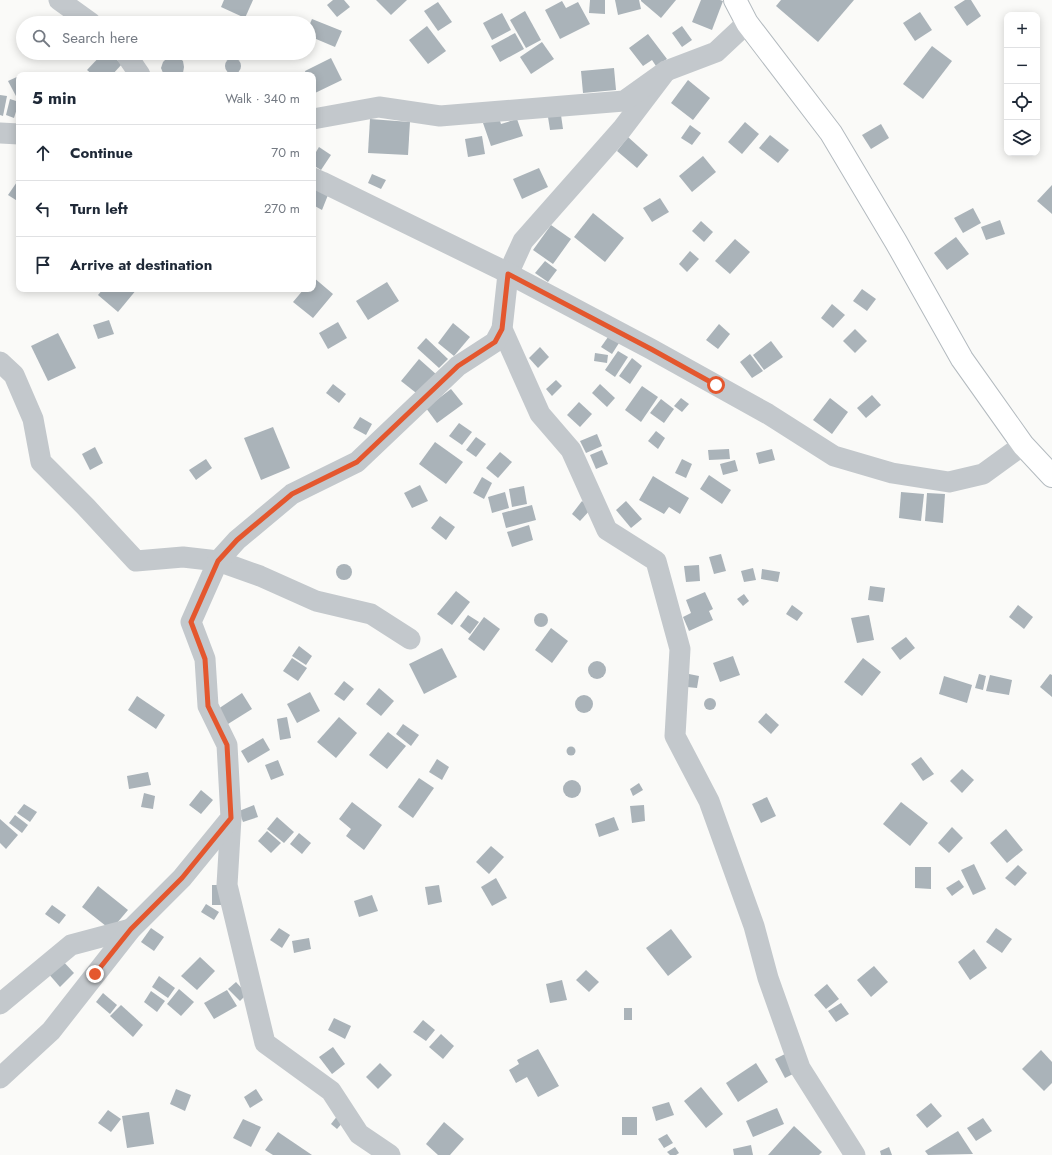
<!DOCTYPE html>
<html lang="en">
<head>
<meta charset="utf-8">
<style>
  :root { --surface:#fff; --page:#f2f2f3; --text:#1f2937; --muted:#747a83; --line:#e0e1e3 }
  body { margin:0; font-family:Jost,sans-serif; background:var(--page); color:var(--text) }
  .controls { position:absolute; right:12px; top:12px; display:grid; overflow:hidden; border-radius:8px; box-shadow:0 2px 10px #0003 }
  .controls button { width:36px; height:36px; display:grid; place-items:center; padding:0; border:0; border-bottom:1px solid var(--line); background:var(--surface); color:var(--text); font:20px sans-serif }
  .stop { position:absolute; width:12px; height:12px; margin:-9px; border:3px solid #e4572e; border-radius:50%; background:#fff }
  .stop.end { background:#e4572e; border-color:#fff; box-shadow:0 1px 4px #0008 }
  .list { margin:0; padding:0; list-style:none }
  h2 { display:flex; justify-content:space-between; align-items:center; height:52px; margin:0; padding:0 16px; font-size:17px }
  h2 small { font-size:13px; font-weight:400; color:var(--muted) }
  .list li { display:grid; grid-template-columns:26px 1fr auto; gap:12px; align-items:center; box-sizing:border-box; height:56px; padding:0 16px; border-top:1px solid var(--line) }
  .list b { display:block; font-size:15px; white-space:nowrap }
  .list em { font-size:13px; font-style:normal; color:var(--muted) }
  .icon { flex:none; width:22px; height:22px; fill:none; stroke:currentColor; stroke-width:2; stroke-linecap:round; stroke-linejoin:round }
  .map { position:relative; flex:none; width:1052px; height:1155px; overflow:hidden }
  .search { position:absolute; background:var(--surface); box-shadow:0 2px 10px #0003; left:16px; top:16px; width:300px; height:44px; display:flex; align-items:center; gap:10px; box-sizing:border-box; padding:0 14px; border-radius:22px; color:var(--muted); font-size:15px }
  .panel { position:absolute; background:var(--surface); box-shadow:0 2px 10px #0003; left:16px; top:72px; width:300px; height:220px; border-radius:8px }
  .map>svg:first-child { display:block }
  .building { fill:#aab3b9 }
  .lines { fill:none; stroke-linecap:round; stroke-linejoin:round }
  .secondary-casing { stroke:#b3babf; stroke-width:24 }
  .street { stroke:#c3c8cc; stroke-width:21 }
  .secondary { stroke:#fff; stroke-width:22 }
  .route { stroke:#e4572e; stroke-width:5 }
</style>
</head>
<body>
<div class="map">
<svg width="1052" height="1155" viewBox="0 0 1052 1155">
  <rect width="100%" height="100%" fill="#fafaf8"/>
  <g class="building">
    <polygon points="224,0 253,0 245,18 221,7"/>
    <polygon points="333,0 344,0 350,7 337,17 327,5"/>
    <polygon points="376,0 407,0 391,15"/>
    <polygon points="590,0 605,0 605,14 589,13"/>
    <polygon points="615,0 639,0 641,9 618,15"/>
    <polygon points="641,0 676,0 661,18 641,1"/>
    <polygon points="701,0 720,0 723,1 712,30 692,22"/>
    <polygon points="781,0 854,0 818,42 776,6"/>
    <polygon points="965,0 971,0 981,16 967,26 954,7"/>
    <polygon points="562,1 566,8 578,2 590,24 560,39 545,10"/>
    <polygon points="438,2 452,22 438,31 424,11"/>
    <polygon points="525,11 541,40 526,48 510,20"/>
    <polygon points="920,12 932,30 915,41 903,23"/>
    <polygon points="502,13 511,30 492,40 483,23"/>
    <polygon points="312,19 342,31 335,47 309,36 309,26"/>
    <polygon points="427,26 446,51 428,64 409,40"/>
    <polygon points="682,26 692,40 682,47 672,33"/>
    <polygon points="515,33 524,49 500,62 491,46"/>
    <polygon points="648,34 667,59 656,66 652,60 643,66 629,48"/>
    <polygon points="542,42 554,59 531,74 520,57"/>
    <polygon points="932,46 952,61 923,99 903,84"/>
    <polygon points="103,53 108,53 122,64 112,75 93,75 87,70"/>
    <polygon points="172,56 178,57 183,61 184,67 183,73 181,75 165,75 163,73 161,68 163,62 167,58"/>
    <polygon points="331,58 342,80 315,93 313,89 313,75 306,75 305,71"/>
    <circle cx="233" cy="66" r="8"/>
    <polygon points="614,68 616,90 583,93 581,71"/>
    <polygon points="19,76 19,97 17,98 8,81"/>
    <polygon points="688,80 710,98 693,120 671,103"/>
    <polygon points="0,95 7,96 3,116 0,115"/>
    <polygon points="10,99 19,102 14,118 6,115"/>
    <polygon points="561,115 563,129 550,130 548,117"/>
    <polygon points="499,118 501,124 517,119 523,136 491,146 483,123"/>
    <polygon points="370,119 410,122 408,155 368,153"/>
    <polygon points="745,122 759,134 742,154 728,142"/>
    <polygon points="881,124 889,138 871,149 862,135"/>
    <polygon points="690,125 701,133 692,145 681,138"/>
    <polygon points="770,135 789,150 778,163 759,148"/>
    <polygon points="482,136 485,154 468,157 465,139"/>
    <polygon points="628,137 648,155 637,168 617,151"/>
    <polygon points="319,147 331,155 321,170 313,165 313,157"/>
    <polygon points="703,156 716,172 692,192 679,176"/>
    <polygon points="539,168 548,187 522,199 513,179"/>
    <polygon points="372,174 386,180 381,189 368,183"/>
    <polygon points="19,179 19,202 8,195"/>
    <polygon points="1052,185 1052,214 1037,201"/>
    <polygon points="313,187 330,190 322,210 313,205"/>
    <polygon points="660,198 669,212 652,222 643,208"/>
    <polygon points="973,208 981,223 963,233 954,218"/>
    <polygon points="593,213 624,238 605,262 574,237"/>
    <polygon points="1000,220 1005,234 986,240 981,227"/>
    <polygon points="701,221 713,232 704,242 692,231"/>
    <polygon points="551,225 571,239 553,264 533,250"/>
    <polygon points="956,237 969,254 947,270 934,253"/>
    <polygon points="735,239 750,252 730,274 715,261"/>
    <polygon points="690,251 699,259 687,272 679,264"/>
    <polygon points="545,261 557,270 548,282 535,273"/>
    <polygon points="313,277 333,294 313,318 293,302 304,289 313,289"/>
    <polygon points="387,282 399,301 368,320 356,301"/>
    <polygon points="103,289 137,289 118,312 98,295"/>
    <polygon points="862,289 876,299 867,311 853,301"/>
    <polygon points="832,304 845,315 833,328 821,318"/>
    <polygon points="109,320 114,334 98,339 93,325"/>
    <polygon points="338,322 347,338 328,349 319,333"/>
    <polygon points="453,323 470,337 454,356 438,343"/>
    <polygon points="719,324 730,334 718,349 706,340"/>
    <polygon points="855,329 867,341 855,353 843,341"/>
    <polygon points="58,333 76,368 48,381 31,346"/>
    <polygon points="608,337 619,343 612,354 601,347"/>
    <polygon points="426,338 448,359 439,368 417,348"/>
    <polygon points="771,341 783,357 764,370 753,355"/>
    <polygon points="540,347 549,357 538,368 529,358"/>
    <polygon points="618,351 628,357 615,377 605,370"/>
    <polygon points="595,353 608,355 607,363 594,361"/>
    <polygon points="750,354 763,371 752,378 740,362"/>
    <polygon points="632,358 642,366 630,384 619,376"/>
    <polygon points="419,359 437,375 420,396 401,381"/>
    <polygon points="556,380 562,386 552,396 546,389"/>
    <polygon points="333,384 346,394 339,403 326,393"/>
    <polygon points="600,384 615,398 607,407 592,393"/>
    <polygon points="642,386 658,397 641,422 625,410"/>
    <polygon points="451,389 463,404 437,423 426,408"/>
    <polygon points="872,395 881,405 866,418 857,408"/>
    <polygon points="681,398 689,404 682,412 674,406"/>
    <polygon points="830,398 848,412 832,434 813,420"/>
    <polygon points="661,399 674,409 664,423 650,413"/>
    <polygon points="579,402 592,414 580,427 567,415"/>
    <polygon points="360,417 372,424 366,435 353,428"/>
    <polygon points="459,423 472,432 462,445 449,436"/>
    <polygon points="273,427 290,468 261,480 244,438"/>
    <polygon points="656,431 665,438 658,449 648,441"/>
    <polygon points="597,434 602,446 586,453 580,441"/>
    <polygon points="476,437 486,444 476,457 466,450"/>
    <polygon points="435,442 463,462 446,484 419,464"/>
    <polygon points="95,447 103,463 90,470 82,454"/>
    <polygon points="729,449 730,459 709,460 708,450"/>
    <polygon points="772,449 775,460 759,464 756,453"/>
    <polygon points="602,450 608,464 596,469 590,455"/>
    <polygon points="500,452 512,462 498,478 486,468"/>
    <polygon points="206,459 212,468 196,480 189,470"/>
    <polygon points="682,459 692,464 686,478 675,473"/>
    <polygon points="735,460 738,471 723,475 720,464"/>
    <polygon points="709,475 731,490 722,504 700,489"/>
    <polygon points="653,476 689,498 680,514 669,507 664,514 639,500"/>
    <polygon points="482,477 492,483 484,499 473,493"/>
    <polygon points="420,485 428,501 412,508 404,493"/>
    <polygon points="524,486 527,504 512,507 509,489"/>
    <polygon points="505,492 509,508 492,513 488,497"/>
    <polygon points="901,492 924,494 921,521 899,518"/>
    <polygon points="927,493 945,494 943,523 925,521"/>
    <polygon points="582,501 591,509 580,521 572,514"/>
    <polygon points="626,501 642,519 631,528 616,510"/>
    <polygon points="532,505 536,520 506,528 502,513"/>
    <polygon points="440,516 455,527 446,540 431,528"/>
    <polygon points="529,525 533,540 512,547 507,532"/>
    <polygon points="721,554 726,571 714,574 709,557"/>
    <circle cx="344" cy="572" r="8"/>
    <polygon points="699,565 700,581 686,582 684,566"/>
    <polygon points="753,568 756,580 744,582 741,571"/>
    <polygon points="762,569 780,572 778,582 761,579"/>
    <polygon points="870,586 885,588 883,602 868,600"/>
    <polygon points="456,591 470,602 452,625 437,614"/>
    <polygon points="705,592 713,609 709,611 713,620 689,631 683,617 691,613 686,600"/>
    <polygon points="744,594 749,601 743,606 737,599"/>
    <polygon points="792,605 803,613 797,621 786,614"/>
    <polygon points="1018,605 1033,617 1024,629 1009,617"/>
    <circle cx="541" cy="620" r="7"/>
    <polygon points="468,615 479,622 470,634 460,626"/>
    <polygon points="869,615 874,640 857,643 851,618"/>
    <polygon points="484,617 500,629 484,651 468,639"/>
    <polygon points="551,628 568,641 552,663 535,650"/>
    <polygon points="906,637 915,648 900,660 891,648"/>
    <polygon points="299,646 312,656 306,665 292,656"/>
    <polygon points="442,648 457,677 424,694 409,664"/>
    <polygon points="733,656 740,675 720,682 713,663"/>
    <polygon points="292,658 307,668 298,681 283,671"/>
    <polygon points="863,658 881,672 862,696 844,682"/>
    <circle cx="597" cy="670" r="9"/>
    <polygon points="689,674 699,676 697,688 687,687"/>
    <polygon points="979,674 986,676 983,690 975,688"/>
    <polygon points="1050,674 1052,675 1052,697 1040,687"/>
    <polygon points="990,675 1012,680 1009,695 986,691"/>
    <polygon points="944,676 972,685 967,703 939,694"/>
    <polygon points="344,681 354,689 344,701 334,694"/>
    <polygon points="379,688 394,701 381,716 366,704"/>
    <polygon points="310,692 320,711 297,723 287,704"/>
    <polygon points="242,693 252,709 228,724 218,709"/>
    <circle cx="584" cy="704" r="9"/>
    <polygon points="137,696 165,715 156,729 128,710"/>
    <circle cx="710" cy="704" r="6"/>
    <polygon points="766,713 779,725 771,734 758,722"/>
    <polygon points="287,717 291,738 280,740 277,719"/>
    <polygon points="339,717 357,733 336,758 317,742"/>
    <polygon points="403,724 419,735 411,746 396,734"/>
    <polygon points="388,732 406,746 387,769 369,755"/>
    <polygon points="263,738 270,750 248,763 241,751"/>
    <circle cx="571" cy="751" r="4.5"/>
    <polygon points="921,757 934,774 923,781 911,764"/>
    <polygon points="437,759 449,767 442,780 429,772"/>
    <polygon points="278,760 284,775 271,780 265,765"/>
    <polygon points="962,769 974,780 962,793 950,781"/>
    <polygon points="148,772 151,785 129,789 127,776"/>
    <polygon points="419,778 434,788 413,818 398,807"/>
    <circle cx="572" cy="789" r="9"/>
    <polygon points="639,783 643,790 633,796 630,789"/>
    <polygon points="201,790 213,800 201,814 189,805"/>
    <polygon points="144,793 155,796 153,809 141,807"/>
    <polygon points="767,797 776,816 761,823 752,804"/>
    <polygon points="352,802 382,825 364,850 346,836 351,829 339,819"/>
    <polygon points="901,802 928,823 910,846 883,824"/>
    <polygon points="24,804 37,812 30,822 17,813"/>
    <polygon points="254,805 258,817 243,822 239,811"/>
    <polygon points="644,805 645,821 632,823 630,806"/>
    <polygon points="15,815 28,825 22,833 9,823"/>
    <polygon points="277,817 294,832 284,843 267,829"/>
    <polygon points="614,817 619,830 599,837 595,824"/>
    <polygon points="0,819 18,835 6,849 0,843"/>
    <polygon points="952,827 963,838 949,853 938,843"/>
    <polygon points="1006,829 1023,850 1007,863 990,843"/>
    <polygon points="267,831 281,843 271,853 258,841"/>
    <polygon points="299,833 311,843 302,854 290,844"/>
    <polygon points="491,846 504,857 489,874 476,862"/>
    <polygon points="974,864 986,889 973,895 961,870"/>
    <polygon points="1018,865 1027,873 1015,886 1005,878"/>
    <polygon points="915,867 931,867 931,889 915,888"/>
    <polygon points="496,878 507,898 492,906 481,887"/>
    <polygon points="959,880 964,887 952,896 946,888"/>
    <rect x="212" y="885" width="12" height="20"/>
    <polygon points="439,885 442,902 428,905 425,887"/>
    <polygon points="98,886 128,910 111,930 82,907"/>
    <polygon points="372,895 378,911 359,917 354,901"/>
    <polygon points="206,904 219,912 214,920 201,912"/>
    <polygon points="52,905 66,915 59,924 45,914"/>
    <polygon points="151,928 164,937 154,951 141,942"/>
    <polygon points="279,928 290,935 282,948 270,940"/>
    <polygon points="996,928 1012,939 1002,953 986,942"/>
    <polygon points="671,929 692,957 668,976 646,948"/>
    <polygon points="309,938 311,949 294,953 292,941"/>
    <polygon points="974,949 987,968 970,980 958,962"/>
    <polygon points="200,957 215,971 197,990 181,976"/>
    <polygon points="61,959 74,973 60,987 47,972"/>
    <polygon points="874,966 888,982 871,997 857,980"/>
    <polygon points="586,970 599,982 589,992 576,980"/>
    <polygon points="159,976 175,988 168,998 152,987"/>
    <polygon points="562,980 567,1000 550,1003 546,984"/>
    <polygon points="236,982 247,994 240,1001 228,989"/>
    <polygon points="827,984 839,999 826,1009 814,995"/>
    <polygon points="179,989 194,1002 181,1016 167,1004"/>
    <polygon points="227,990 237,1006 214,1019 204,1003"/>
    <polygon points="151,991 165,1001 157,1012 144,1002"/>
    <polygon points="103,993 117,1005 110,1014 96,1002"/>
    <polygon points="841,1003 849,1014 836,1022 828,1011"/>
    <polygon points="121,1005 143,1025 133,1037 110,1016"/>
    <rect x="624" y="1008" width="8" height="12"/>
    <polygon points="334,1018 351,1026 345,1039 328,1030"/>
    <polygon points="423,1020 435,1030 426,1041 413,1032"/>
    <polygon points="441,1034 454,1046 443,1059 429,1047"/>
    <polygon points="333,1047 345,1064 332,1074 319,1057"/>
    <polygon points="538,1049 559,1086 538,1097 527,1077 516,1083 509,1070 519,1064 517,1060"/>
    <polygon points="1041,1050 1052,1062 1052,1083 1044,1091 1022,1069"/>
    <polygon points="787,1053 797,1072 785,1078 775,1059"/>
    <polygon points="380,1063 392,1075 378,1089 366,1077"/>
    <polygon points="756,1063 768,1082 738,1102 726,1083"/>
    <polygon points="701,1087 723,1114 706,1128 684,1101"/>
    <polygon points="176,1089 191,1095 185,1111 170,1104"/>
    <polygon points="256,1089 263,1100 250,1108 244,1097"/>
    <polygon points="669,1102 674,1115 656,1121 652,1107"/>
    <polygon points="931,1103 942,1116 927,1128 916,1115"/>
    <polygon points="777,1108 784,1124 753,1137 746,1121"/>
    <polygon points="108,1110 121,1119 111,1132 98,1123"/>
    <polygon points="149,1112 154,1144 127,1148 122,1116"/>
    <polygon points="338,1115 344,1121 337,1129 331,1124"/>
    <rect x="622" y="1117" width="15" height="18"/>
    <polygon points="983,1118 992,1131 976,1141 967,1128"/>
    <polygon points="243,1119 261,1127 251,1147 233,1138"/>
    <polygon points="444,1122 464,1139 450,1155 438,1155 426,1144"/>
    <polygon points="794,1126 822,1152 819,1155 768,1155"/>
    <polygon points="958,1131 973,1154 928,1155 925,1151"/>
    <polygon points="278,1132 312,1155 273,1155 265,1150"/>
    <polygon points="667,1134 673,1143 664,1148 658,1139"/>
    <polygon points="751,1145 753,1155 734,1155 733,1149"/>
    <polygon points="675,1147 679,1153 676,1155 670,1155 667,1152"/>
    <polygon points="889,1147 892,1155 881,1155 880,1151"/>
  </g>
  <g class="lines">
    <g class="secondary-casing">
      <polyline id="secondary" points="735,0 747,23 831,133 896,242 962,359 1023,445 1052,476"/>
    </g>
    <g class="street">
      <polyline points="59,0 91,23"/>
      <polyline points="125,53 140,75"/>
      <polyline points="666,71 622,129 523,241 508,274 502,329 540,414 571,450 607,530 656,561 680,649 675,736 709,801 754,926 768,978 800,1068 855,1155"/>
      <polyline points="313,119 379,107 440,116 624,101 666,71 716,52 747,23"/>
      <polyline points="0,133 19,134"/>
      <polyline points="313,178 322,182 498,268 651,349 768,414 834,456 892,473 949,482 983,474 1023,445"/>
      <polyline points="0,362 14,375 33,419 41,462 86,507 136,561 183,557 218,561 260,576 316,601 371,614 410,639"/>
      <polyline points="231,818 227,885 265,1043 331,1091 359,1134 390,1155"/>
      <polyline points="0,1004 71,945 131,929"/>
      <polyline points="0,1078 51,1031 131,929 182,878 231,818 227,745 208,706 205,659 191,622 218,561 237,540 292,494 357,462 458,366 495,342 502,329"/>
    </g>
    <use href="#secondary" class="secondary"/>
  </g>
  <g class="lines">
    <polyline class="route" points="95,974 131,929 182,878 231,818 227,745 208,706 205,659 191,622 218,561 237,540 292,494 357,462 458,366 495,342 502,329 508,274 651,349 716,385"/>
  </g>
</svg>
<div class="controls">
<button>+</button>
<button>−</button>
<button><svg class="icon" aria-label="locate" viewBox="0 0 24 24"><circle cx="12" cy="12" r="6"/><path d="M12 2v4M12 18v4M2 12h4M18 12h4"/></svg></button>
<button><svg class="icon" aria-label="layers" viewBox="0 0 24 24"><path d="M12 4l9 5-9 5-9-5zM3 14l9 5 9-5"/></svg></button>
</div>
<div class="stop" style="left:716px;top:385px"></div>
<div class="stop end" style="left:95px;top:974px"></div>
<div class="search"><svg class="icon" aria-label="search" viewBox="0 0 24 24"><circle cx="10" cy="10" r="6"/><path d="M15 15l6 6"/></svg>Search here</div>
<section class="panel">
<h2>5 min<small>Walk · 340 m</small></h2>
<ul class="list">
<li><svg class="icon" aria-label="ahead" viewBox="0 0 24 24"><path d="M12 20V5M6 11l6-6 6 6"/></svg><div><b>Continue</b></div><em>70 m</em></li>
<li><svg class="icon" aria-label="left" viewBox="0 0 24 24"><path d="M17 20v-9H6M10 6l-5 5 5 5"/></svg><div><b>Turn left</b></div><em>270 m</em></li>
<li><svg class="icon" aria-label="arrive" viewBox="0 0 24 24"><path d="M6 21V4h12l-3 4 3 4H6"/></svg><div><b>Arrive at destination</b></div></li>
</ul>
</section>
</div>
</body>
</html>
